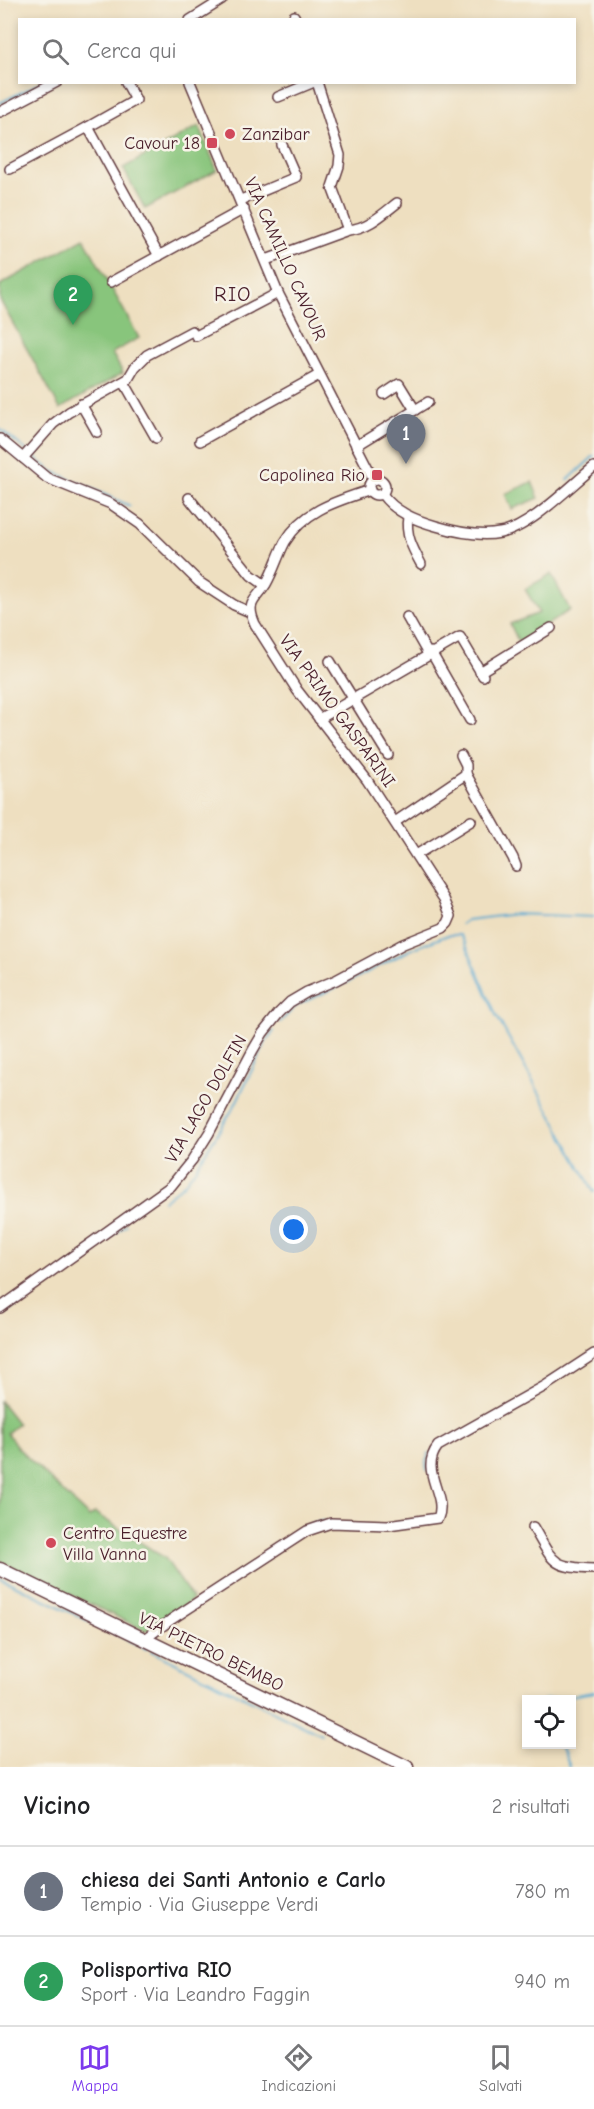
<!DOCTYPE html>
<html lang="it">
<head>
<meta charset="utf-8">
<style>
  :root { --surface:#fff; --page:#f6f6f6; --text:#202124; --muted:#757577; --line:#e0e0e0; --accent:#7c3aed }
  body { margin:0; font-family:"Comic Neue",sans-serif; background:var(--page); color:var(--text) }
  .controls { position:absolute; right:18px; bottom:18px; display:grid; overflow:hidden; border-radius:0px; box-shadow:0 3px 9px #0003 }
  .controls button { width:54px; height:54px; display:grid; place-items:center; padding:0; border:0; border-bottom:2px solid var(--line); background:var(--surface); color:var(--text); font:30px sans-serif }
  .you { position:absolute; left:294px; top:1230px; width:21px; height:21px; margin:-15px; border:4px solid #fff; border-radius:50%; background:#1a73e8; box-shadow:0 0 0 9px #1a73e833 }
  .badge { display:grid; place-items:center; width:39px; height:39px; border-radius:50%; background:var(--accent); color:#fff; font-size:20px; font-weight:700 }
  .pin { position:absolute; translate:-50% -50px; filter:drop-shadow(0 2px 3px #0008) }
  .pin::after { content:''; position:absolute; top:32px; width:21px; height:18px; background:inherit; clip-path:polygon(0 0,100% 0,50% 100%) }
  .list { margin:0; padding:0; list-style:none }
  h2 { display:flex; justify-content:space-between; align-items:center; height:78px; margin:0; padding:0 24px; font-size:26px }
  h2 small { font-size:20px; font-weight:400; color:var(--muted) }
  .list li { display:grid; grid-template-columns:39px 1fr auto; gap:18px; align-items:center; box-sizing:border-box; height:90px; padding:0 24px; border-top:2px solid var(--line) }
  .list b { display:block; font-size:22px; white-space:nowrap }
  .list p { margin:0; font-size:20px; white-space:nowrap; color:var(--muted) }
  .list em { font-size:20px; font-style:normal; color:var(--muted) }
  .icon { flex:none; width:33px; height:33px; fill:none; stroke:currentColor; stroke-width:2; stroke-linecap:round; stroke-linejoin:round }
  .map { position:relative; flex:none; width:594px; height:1767px; overflow:hidden }
  .search { position:absolute; background:var(--surface); box-shadow:0 3px 9px #0003; left:18px; right:18px; top:18px; height:66px; display:flex; align-items:center; gap:15px; box-sizing:border-box; padding:0 21px; border-radius:0px; color:var(--muted); font-size:22px }
  .sheet { height:258px; background:var(--surface) }
  nav { display:flex; justify-content:space-around; align-items:center; box-sizing:border-box; height:84px; border-top:2px solid var(--line); background:var(--surface); font-size:16px; color:var(--muted) }
  nav a { display:grid; justify-items:center; gap:3px }
  nav .on { color:var(--accent) }
  .map>svg:first-child { display:block }
  .green { fill:#88c57c; stroke:#697254; stroke-width:1.5 }
  .lines { fill:none; stroke-linecap:round; stroke-linejoin:round }
  .stream { stroke:#54a7cf; stroke-width:2 }
  .minor-casing { stroke:#633c41; stroke-width:12 }
  .major-casing { stroke:#633c41; stroke-width:15 }
  .minor { stroke:#fff; stroke-width:9 }
  .major { stroke:#fff; stroke-width:12 }
  .poi-dot { fill:#d1495b; stroke:#f7f3e8; stroke-width:2 }
  .labels { text-anchor:middle; dominant-baseline:central; stroke-width:5; stroke-linejoin:round; paint-order:stroke }
  .poi-label { font-size:18px; fill:#4a1f2b; stroke:#f7f3e8; text-anchor:start }
  .street-label { font-size:18px; fill:#4a1f2b; stroke:#f7f3e8 }
  .quarter-label { font-size:21px; letter-spacing:1.5px; fill:#4a1f2b; stroke:#f7f3e8 }
</style>
</head>
<body>
<div class="map">
<svg width="594" height="1767" viewBox="0 0 594 1767">
  <rect width="100%" height="100%" fill="#f7f3e8"/>
  <filter id="ink" filterUnits="userSpaceOnUse"><feTurbulence type="fractalNoise" baseFrequency=".0167" numOctaves="2"/><feDisplacementMap in="SourceGraphic" scale="12" xChannelSelector="R" yChannelSelector="G"/><feConvolveMatrix kernelMatrix="1 2 1 2 8 2 1 2 1" color-interpolation-filters="sRGB"/></filter>
  <filter id="wash" filterUnits="userSpaceOnUse"><feTurbulence type="fractalNoise" baseFrequency=".008" numOctaves="4" result="noise"/><feDisplacementMap in="SourceGraphic" scale="24" xChannelSelector="R" yChannelSelector="G"/><feGaussianBlur stdDeviation="1.35" result="paint"/><feColorMatrix in="noise" values="0 0 0 0 0 0 0 0 0 0 0 0 0 0 0 0 0 1.4 0 .05"/><feComposite in="paint" operator="in"/></filter>
  <g filter="url(#wash)">
    <rect width="100%" height="100%" fill="#eedfc0"/>
    <g class="green">
      <polygon points="199,126 217,170 145,209 123,168"/>
      <polygon points="84,238 139,338 112,353 123,373 60,409 0,300 0,285"/>
      <polygon points="532,482 539,498 512,509 505,494"/>
      <polygon points="551,574 570,610 519,643 510,624 539,613 525,589"/>
      <polygon points="0,1401 18,1424 7,1433 18,1448 89,1517 95,1513 165,1558 193,1599 146,1631 0,1561"/>
    </g>
    <g class="lines">
      <g class="stream">
        <polyline points="0,103 42,82"/>
        <polyline points="0,429 26,450"/>
        <polyline points="30,454 52,471 130,506"/>
        <polyline points="568,480 594,456"/>
        <polyline points="461,924 467,920 516,914 594,917"/>
        <polyline points="280,1022 297,1005 350,981 410,950 448,935 460,935 465,943 496,1015 594,1192"/>
        <polyline points="163,1201 184,1184 194,1171 234,1107 265,1043 274,1031"/>
        <polyline points="27,1297 126,1225"/>
        <polyline points="0,1316 19,1304"/>
        <polyline points="427,1470 426,1462 429,1453"/>
        <polyline points="311,1525 323,1521"/>
        <polyline points="0,1578 147,1649"/>
        <polyline points="151,1651 321,1735"/>
        <polyline points="544,1700 594,1692"/>
        <polyline points="555,1744 562,1748 570,1767"/>
      </g>
    </g>
  </g>
  <g filter="url(#ink)">
    <g class="lines">
      <g class="minor-casing">
        <g id="minor">
          <polyline points="294,16 296,20"/>
          <polyline points="190,20 222,0"/>
          <polyline points="190,82 278,293 374,480"/>
          <polyline points="317,82 340,155 339,166 332,187 348,230"/>
          <polyline points="278,97 314,82"/>
          <polyline points="0,112 57,82"/>
          <polyline points="88,127 136,100 126,82"/>
          <polyline points="10,169 88,127 159,256"/>
          <polyline points="241,200 296,177 282,145"/>
          <path d="M266,260L348,230C367,229 383,214 397,203"/>
          <polyline points="111,282 244,209"/>
          <polyline points="196,336 278,293"/>
          <polyline points="124,382 156,438"/>
          <polyline points="384,394 399,384 415,410"/>
          <polyline points="81,404 97,432"/>
          <polyline points="0,439 47,478 111,504 140,524 199,582 234,605 250,612"/>
          <polyline points="200,441 319,375"/>
          <polyline points="356,446 428,402"/>
          <polyline points="23,458 53,424 69,412 128,379 135,367 147,355 192,331"/>
          <circle cx="377" cy="487" r="8"/>
          <path d="M382,494C395,512 415,520 436,526C456,532 480,537 500,533C530,528 570,486 594,467"/>
          <polyline points="189,498 251,575 265,585"/>
          <path d="M408,517C405,535 413,549 421,564"/>
          <polyline points="407,617 428,654"/>
          <polyline points="431,652 470,720"/>
          <polyline points="330,661 388,755"/>
          <polyline points="480,672 551,628"/>
          <polyline points="319,719 460,637 483,676"/>
          <polyline points="461,755 466,765 466,774"/>
          <polyline points="466,774 513,858 516,866"/>
          <polyline points="395,822 466,774"/>
          <polyline points="416,855 471,821"/>
          <path d="M0,1308L171,1186L192,1160L209,1133L253,1050L263,1033L279,1013L290,1002L307,992L336,980L403,944L443,928L448,923L451,916L444,899L367,780L297,690L255,624C245,601 256,601 266,584C274,570 278,555 285,542C304,510 337,501 370,490"/>
          <path d="M533,1527C554,1563 551,1567 594,1569"/>
          <path d="M147,1640L149,1636L172,1619L307,1531L331,1523L388,1525L438,1518C448,1495 418,1471 438,1446L545,1386L594,1354"/>
        </g>
      </g>
      <g class="major-casing">
        <polyline id="major" points="0,1569 407,1767"/>
      </g>
      <use href="#minor" class="minor"/>
      <use href="#major" class="major"/>
    </g>
  </g>
  <g class="poi-dot">
    <circle cx="230" cy="134" r="6"/>
    <rect x="206" y="137" width="12" height="12" rx="3"/>
    <rect x="371" y="469" width="12" height="12" rx="3"/>
    <circle cx="51" cy="1543" r="6"/>
  </g>
  <g class="labels">
    <g class="poi-label">
      <text x="242" y="134">Zanzibar</text>
      <text x="200" y="143" text-anchor="end">Cavour 18</text>
      <text x="365" y="475" text-anchor="end">Capolinea Rio</text>
      <text x="63" y="1533">Centro Equestre<tspan x="63" dy="21">Villa Vanna</tspan></text>
    </g>
    <g class="street-label">
      <text transform="translate(285 259) rotate(66)">VIA CAMILLO CAVOUR</text>
      <text transform="translate(337 711) rotate(54)">VIA PRIMO GASPARINI</text>
      <text transform="translate(206 1099) rotate(-60)">VIA LAGO DOLFIN</text>
      <text transform="translate(211 1652) rotate(26)">VIA PIETRO BEMBO</text>
    </g>
    <g class="quarter-label">
      <text x="233" y="294">RIO</text>
    </g>
  </g>
</svg>
<div class="controls">
<button><svg class="icon" aria-label="locate" viewBox="0 0 24 24"><circle cx="12" cy="12" r="6"/><path d="M12 2v4M12 18v4M2 12h4M18 12h4"/></svg></button>
</div>
<div class="you"></div>
<div class="pin badge" style="left:406px;top:464px;background:#6b7280">1</div>
<div class="pin badge" style="left:73px;top:325px;background:#2e9e5b">2</div>
<div class="search"><svg class="icon" aria-label="search" viewBox="0 0 24 24"><circle cx="10" cy="10" r="6"/><path d="M15 15l6 6"/></svg>Cerca qui</div>
</div>
<section class="sheet">
<h2>Vicino<small>2 risultati</small></h2>
<ul class="list">
<li><span class="badge" style="background:#6b7280">1</span><div><b>chiesa dei Santi Antonio e Carlo</b><p>Tempio · Via Giuseppe Verdi</p></div><em>780 m</em></li>
<li><span class="badge" style="background:#2e9e5b">2</span><div><b>Polisportiva RIO</b><p>Sport · Via Leandro Faggin</p></div><em>940 m</em></li>
</ul>
</section>
<nav>
<a class="on"><svg class="icon" aria-label="map" viewBox="0 0 24 24"><path d="M3 6l6-2 6 2 6-2v14l-6 2-6-2-6 2zM9 4v14M15 6v14"/></svg>Mappa</a>
<a><svg class="icon" aria-label="directions" viewBox="0 0 24 24"><path d="M12 3l9 9-9 9-9-9zM9 14v-3h6M13 9l2 2-2 2"/></svg>Indicazioni</a>
<a><svg class="icon" aria-label="saved" viewBox="0 0 24 24"><path d="M7 4h10v16l-5-4-5 4z"/></svg>Salvati</a>
</nav>
</body>
</html>
